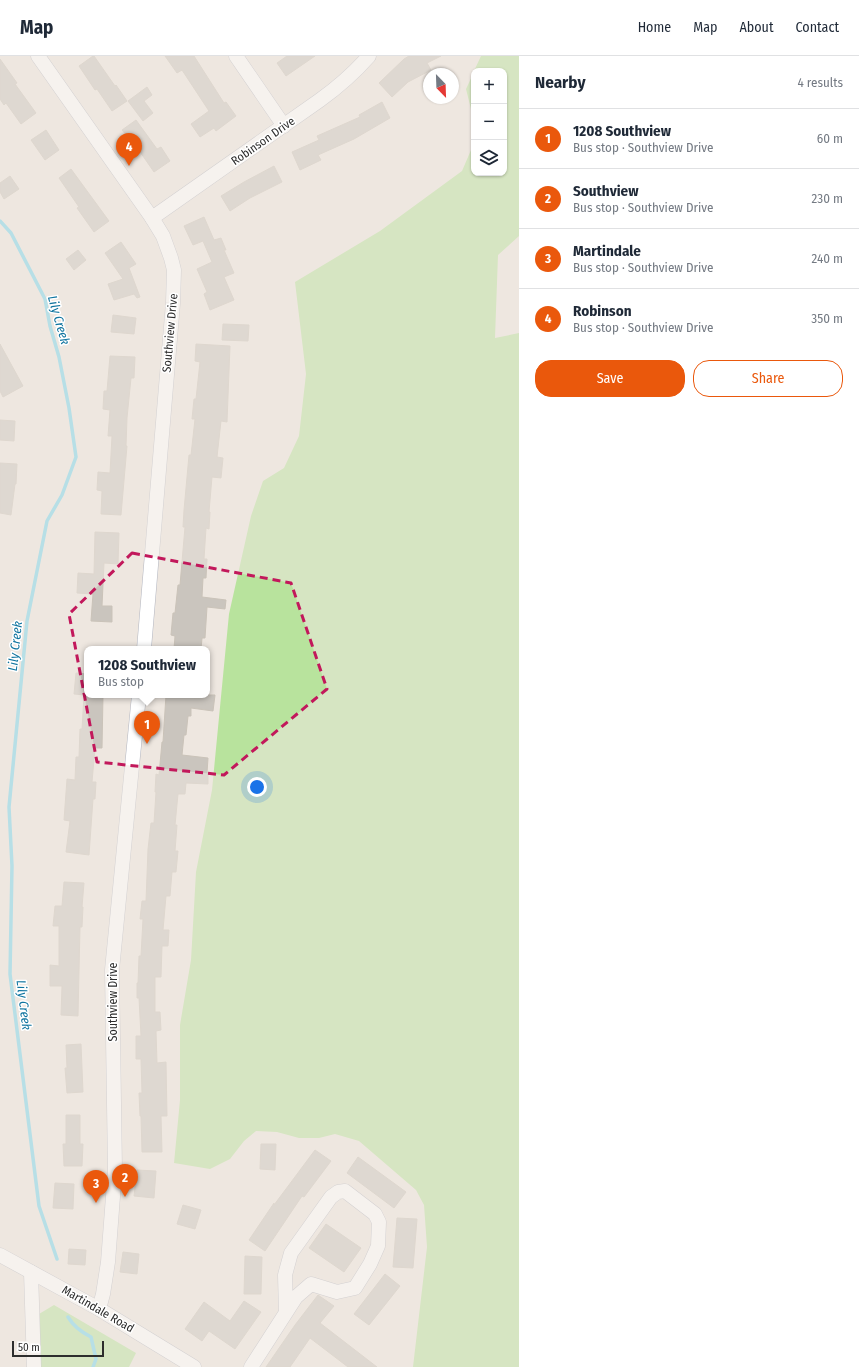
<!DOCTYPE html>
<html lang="en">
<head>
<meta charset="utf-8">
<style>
  :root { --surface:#fff; --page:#f2f2f3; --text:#1f2937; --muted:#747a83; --line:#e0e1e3; --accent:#ea580c }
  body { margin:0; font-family:"Fira Sans Condensed",sans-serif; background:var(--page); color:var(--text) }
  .controls { position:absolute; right:12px; top:12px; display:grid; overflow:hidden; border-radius:8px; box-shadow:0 1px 3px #0004 }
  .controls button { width:36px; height:36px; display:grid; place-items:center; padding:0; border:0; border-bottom:1px solid var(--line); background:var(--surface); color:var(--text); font:20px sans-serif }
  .compass { position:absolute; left:423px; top:12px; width:36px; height:36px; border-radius:50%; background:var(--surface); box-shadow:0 1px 3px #0004; rotate:157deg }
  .scale { position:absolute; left:12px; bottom:10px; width:92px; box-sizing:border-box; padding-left:4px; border:2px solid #2d2d2d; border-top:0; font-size:11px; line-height:14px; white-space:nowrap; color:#2d2d2d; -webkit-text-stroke:3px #fff; paint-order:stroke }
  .you { position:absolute; left:257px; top:731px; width:14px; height:14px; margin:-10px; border:3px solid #fff; border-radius:50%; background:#1a73e8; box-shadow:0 0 0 6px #1a73e833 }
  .badge { display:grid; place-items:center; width:26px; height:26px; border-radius:50%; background:var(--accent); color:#fff; font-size:13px; font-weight:700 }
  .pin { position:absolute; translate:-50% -33px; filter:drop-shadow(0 1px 2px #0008) }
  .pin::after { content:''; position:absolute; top:21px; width:14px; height:12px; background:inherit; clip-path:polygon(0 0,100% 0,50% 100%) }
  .popup { position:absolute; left:84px; top:590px; width:126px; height:52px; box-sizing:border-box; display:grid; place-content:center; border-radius:8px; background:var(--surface); filter:drop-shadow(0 1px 3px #0005); font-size:13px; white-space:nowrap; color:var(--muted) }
  .popup b { font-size:15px; color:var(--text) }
  .popup::after { content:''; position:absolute; left:50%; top:100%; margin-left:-8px; border:8px solid transparent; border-top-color:var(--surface) }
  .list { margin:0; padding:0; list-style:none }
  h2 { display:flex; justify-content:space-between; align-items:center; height:52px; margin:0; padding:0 16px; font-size:17px }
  h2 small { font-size:13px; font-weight:400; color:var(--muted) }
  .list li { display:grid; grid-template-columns:26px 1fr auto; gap:12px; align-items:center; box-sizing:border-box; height:60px; padding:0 16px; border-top:1px solid var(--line) }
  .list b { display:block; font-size:15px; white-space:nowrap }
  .list p { margin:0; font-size:13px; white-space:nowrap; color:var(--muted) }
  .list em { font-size:13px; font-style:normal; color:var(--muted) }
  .actions { display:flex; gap:8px; padding:12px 16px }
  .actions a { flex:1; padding:9px 0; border:1px solid var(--accent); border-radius:16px; text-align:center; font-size:14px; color:var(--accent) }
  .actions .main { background:var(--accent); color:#fff }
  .icon { flex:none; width:22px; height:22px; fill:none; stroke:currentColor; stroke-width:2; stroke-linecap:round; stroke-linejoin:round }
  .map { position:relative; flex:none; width:519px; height:1311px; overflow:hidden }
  header { display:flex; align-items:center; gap:24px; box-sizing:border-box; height:56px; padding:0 20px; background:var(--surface); border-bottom:1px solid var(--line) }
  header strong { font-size:19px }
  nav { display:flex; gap:22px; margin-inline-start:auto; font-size:14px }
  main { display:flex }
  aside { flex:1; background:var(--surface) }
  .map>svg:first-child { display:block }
  .green { fill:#b8e39d }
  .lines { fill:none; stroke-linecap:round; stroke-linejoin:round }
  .stream { stroke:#74d4ee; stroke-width:3.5 }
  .building { fill:#cac5be; stroke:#cac3b9 }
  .minor-casing { stroke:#b3b6c0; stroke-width:15 }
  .minor { stroke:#fff; stroke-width:14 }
  .marked { fill:none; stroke:#c2185b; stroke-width:3; stroke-dasharray:8 5; stroke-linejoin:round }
  .labels { text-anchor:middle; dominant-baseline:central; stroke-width:3; stroke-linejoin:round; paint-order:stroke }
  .street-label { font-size:12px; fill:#2d2d2d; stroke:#fff }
  .water-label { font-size:13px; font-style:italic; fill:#0f749f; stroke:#fff }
</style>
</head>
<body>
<header>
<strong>Map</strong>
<nav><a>Home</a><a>Map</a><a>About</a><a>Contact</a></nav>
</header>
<main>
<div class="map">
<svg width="519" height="1311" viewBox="0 0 519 1311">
  <rect width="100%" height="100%" fill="#eee7e0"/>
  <g class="green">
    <polygon points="481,0 519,0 519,180 498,199 495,282 519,277 519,1311 413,1311 427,1191 424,1149 416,1134 359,1085 335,1078 319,1082 299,1082 277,1076 256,1075 244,1085 230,1103 210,1113 174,1107 180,1044 180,969 191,904 196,816 212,734 229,558 251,460 263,425 284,412 299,380 306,318 295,226 380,175 462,115 474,87 474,117 504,117 504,15 474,15"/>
    <polygon points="474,16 474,65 466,33"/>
    <polygon points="54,1249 136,1297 129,1311 41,1311 39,1258"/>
  </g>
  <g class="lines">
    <g class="stream">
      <polyline points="0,165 11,177 45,243 50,270 59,301 69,352 76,401 62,439 47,465 27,565 9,751 12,810 10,918 39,1150 57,1203"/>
      <path d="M68,1261C74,1271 81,1276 91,1281L96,1303L93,1311"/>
    </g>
  </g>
  <g class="building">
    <polygon points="93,0 94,0 115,30 116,29 127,45 112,55 97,33 95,34 79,10"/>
    <polygon points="165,0 194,0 224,47 226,46 236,60 216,75 214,72 200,81 191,68 209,55 182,14 177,17"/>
    <polygon points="287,0 315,0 286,20 277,7"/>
    <polygon points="409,0 441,0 427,7 431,14 408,26 392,41 379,27 404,3"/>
    <polygon points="0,3 17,27 15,28 36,57 21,68 6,47 4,49 0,43"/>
    <polygon points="147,31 152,39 144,45 153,57 143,65 128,45"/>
    <polygon points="382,46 390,62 354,83 318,99 321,104 300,114 292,96 319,84 317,80 360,61 359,59"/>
    <polygon points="136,64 157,93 161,91 170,105 154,116 136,90 122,74"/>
    <polygon points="46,74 59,94 45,104 31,84"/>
    <polygon points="274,110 282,126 250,142 230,155 221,140 244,126"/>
    <polygon points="71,113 109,165 94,176 77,152 79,151 59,122"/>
    <polygon points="10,120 19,133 4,143 0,136 0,127"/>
    <polygon points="204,161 214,184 221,182 226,194 224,194 234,217 224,221 234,244 210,254 204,238 207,236 197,213 212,206 203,185 193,189 184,170"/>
    <polygon points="121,186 136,208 129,212 140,241 137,242 134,238 114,244 108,228 123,223 105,197"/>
    <polygon points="78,194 86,204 74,214 66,203"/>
    <polygon points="113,259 136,262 134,278 111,276"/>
    <polygon points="223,268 249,269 248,285 222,284"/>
    <polygon points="0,288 23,330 3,341 0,335"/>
    <polygon points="196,288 230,290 227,366 221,365 217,401 223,402 221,422 212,421 209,456 210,456 209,473 206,472 204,503 207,503 206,522 203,522 202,541 226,544 225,553 207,551 205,582 202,582 201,593 174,593 175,580 171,579 173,557 175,557 178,529 180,529 185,471 183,471 184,454 189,399 191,399 195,363 192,363 194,343 196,343 200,306 195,305"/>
    <polygon points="110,300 135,301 134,322 131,322 127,362 126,390 127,390 121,459 101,458 102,435 97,434 98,416 110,417 112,380 108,380 110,354 103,353 104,335 107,335"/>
    <polygon points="0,364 15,365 14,385 0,384"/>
    <polygon points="0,407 17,408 16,428 15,428 11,459 0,457"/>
    <polygon points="95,476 119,477 118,508 104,507 102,550 112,550 112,566 91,565 93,538 77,537 78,517 94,518"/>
    <polygon points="76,617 87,618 87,639 103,639 102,692 95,692 92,726 96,726 95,743 93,743 89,799 66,796 70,765 64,764 67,723 75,724 76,701 79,701 80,673 82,673 84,639 85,639 74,638"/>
    <polygon points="166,639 199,642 199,639 215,639 213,655 191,652 191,660 188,660 186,679 184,679 182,699 208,702 207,717 208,717 208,728 186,727 185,738 178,738 175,769 177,769 175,795 178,795 176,816 172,816 170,840 166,840 163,874 169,874 168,890 162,890 161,921 155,921 155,956 160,956 161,974 156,975 157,1007 166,1006 167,1060 161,1060 162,1096 142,1096 141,1060 140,1060 139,1037 142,1037 141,1003 136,1003 136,980 141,980 139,942 137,942 137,927 138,927 139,900 141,900 143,863 140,863 142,845 146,845 148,793 151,767 154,767 156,736 155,736 156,718 159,719 162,686 163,686"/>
    <polygon points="64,826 84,827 82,851 83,851 82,871 80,871 78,960 61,959 62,930 50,930 50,909 59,910 59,870 53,870 55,850 62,850"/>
    <polygon points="81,988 83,1036 67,1037 65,1012 67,1012 66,989"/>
    <polygon points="66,1059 80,1059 80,1088 83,1088 82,1110 64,1110 63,1088 66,1088"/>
    <polygon points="261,1088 276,1088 275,1114 260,1113"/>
    <polygon points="315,1094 331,1105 304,1141 302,1140 265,1195 249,1184 274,1147 274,1149"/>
    <polygon points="358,1101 406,1136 394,1152 347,1117"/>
    <polygon points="137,1114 156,1115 154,1142 134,1140"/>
    <polygon points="55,1127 74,1128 73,1153 53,1152"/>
    <polygon points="183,1149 201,1154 195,1173 177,1168"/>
    <polygon points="397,1162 417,1163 413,1212 393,1211"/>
    <polygon points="326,1168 361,1192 344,1216 309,1192"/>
    <polygon points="69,1193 86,1194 85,1209 68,1208"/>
    <polygon points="123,1196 139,1198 137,1218 120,1216"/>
    <polygon points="245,1200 262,1201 261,1238 244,1238"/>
    <polygon points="385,1218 400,1230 369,1269 354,1258"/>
    <polygon points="318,1239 334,1250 320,1267 377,1311 348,1311 310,1282 290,1311 266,1311 295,1269"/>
    <polygon points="244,1245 261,1256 235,1293 209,1275 202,1285 185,1273 204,1246 230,1265"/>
  </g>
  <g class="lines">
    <g class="minor-casing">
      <g id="minor">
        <polyline points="38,0 152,162 163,180 171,202 174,214 173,247 144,593"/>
        <polyline points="236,0 284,70"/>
        <path d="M152,162L320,44C338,31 354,17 369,0"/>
        <polyline points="0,1199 99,1253 194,1311"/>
        <polyline points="31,1216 34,1311"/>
        <polyline points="99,1253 103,1238 108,1206 115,1114 112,914 139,639"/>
        <polyline points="251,1311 296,1241 311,1228 337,1236 355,1232 370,1208 378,1190 379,1166 375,1158 345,1135 338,1136 331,1141 291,1197 285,1219 286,1256"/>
      </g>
    </g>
    <use href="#minor" class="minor"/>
  </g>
  <path d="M0 0H519V1311H0ZM132,497L291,527L327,633L224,719L97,706L69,558Z" fill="#eee7e0" fill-opacity=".55" fill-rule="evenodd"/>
  <path class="marked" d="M132,497L291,527L327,633L224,719L97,706L69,558Z"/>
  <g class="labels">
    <g class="street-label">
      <text transform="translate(263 85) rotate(-35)">Robinson Drive</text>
      <text transform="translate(170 277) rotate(-85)">Southview Drive</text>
      <text transform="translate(113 946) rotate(-90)">Southview Drive</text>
      <text transform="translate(98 1253) rotate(30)">Martindale Road</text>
    </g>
    <g class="water-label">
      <text transform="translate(59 264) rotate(74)">Lily Creek</text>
      <text transform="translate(15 590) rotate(-84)">Lily Creek</text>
      <text transform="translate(24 949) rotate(83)">Lily Creek</text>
    </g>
  </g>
</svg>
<div class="controls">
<button>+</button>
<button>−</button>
<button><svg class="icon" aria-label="layers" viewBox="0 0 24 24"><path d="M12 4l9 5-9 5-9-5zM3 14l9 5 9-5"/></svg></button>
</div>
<svg class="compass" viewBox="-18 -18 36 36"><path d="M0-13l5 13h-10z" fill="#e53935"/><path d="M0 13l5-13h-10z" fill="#747a83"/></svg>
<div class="scale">50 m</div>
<div class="you"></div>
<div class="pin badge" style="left:147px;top:688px">1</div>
<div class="popup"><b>1208 Southview</b>Bus stop</div>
<div class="pin badge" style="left:125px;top:1141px">2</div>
<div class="pin badge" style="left:96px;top:1147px">3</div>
<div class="pin badge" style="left:129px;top:110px">4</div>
</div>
<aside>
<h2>Nearby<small>4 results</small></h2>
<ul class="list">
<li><span class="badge">1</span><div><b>1208 Southview</b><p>Bus stop · Southview Drive</p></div><em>60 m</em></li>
<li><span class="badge">2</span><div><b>Southview</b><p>Bus stop · Southview Drive</p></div><em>230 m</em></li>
<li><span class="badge">3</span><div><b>Martindale</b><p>Bus stop · Southview Drive</p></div><em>240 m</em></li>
<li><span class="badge">4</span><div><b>Robinson</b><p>Bus stop · Southview Drive</p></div><em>350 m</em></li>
</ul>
<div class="actions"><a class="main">Save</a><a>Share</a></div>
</aside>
</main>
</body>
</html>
